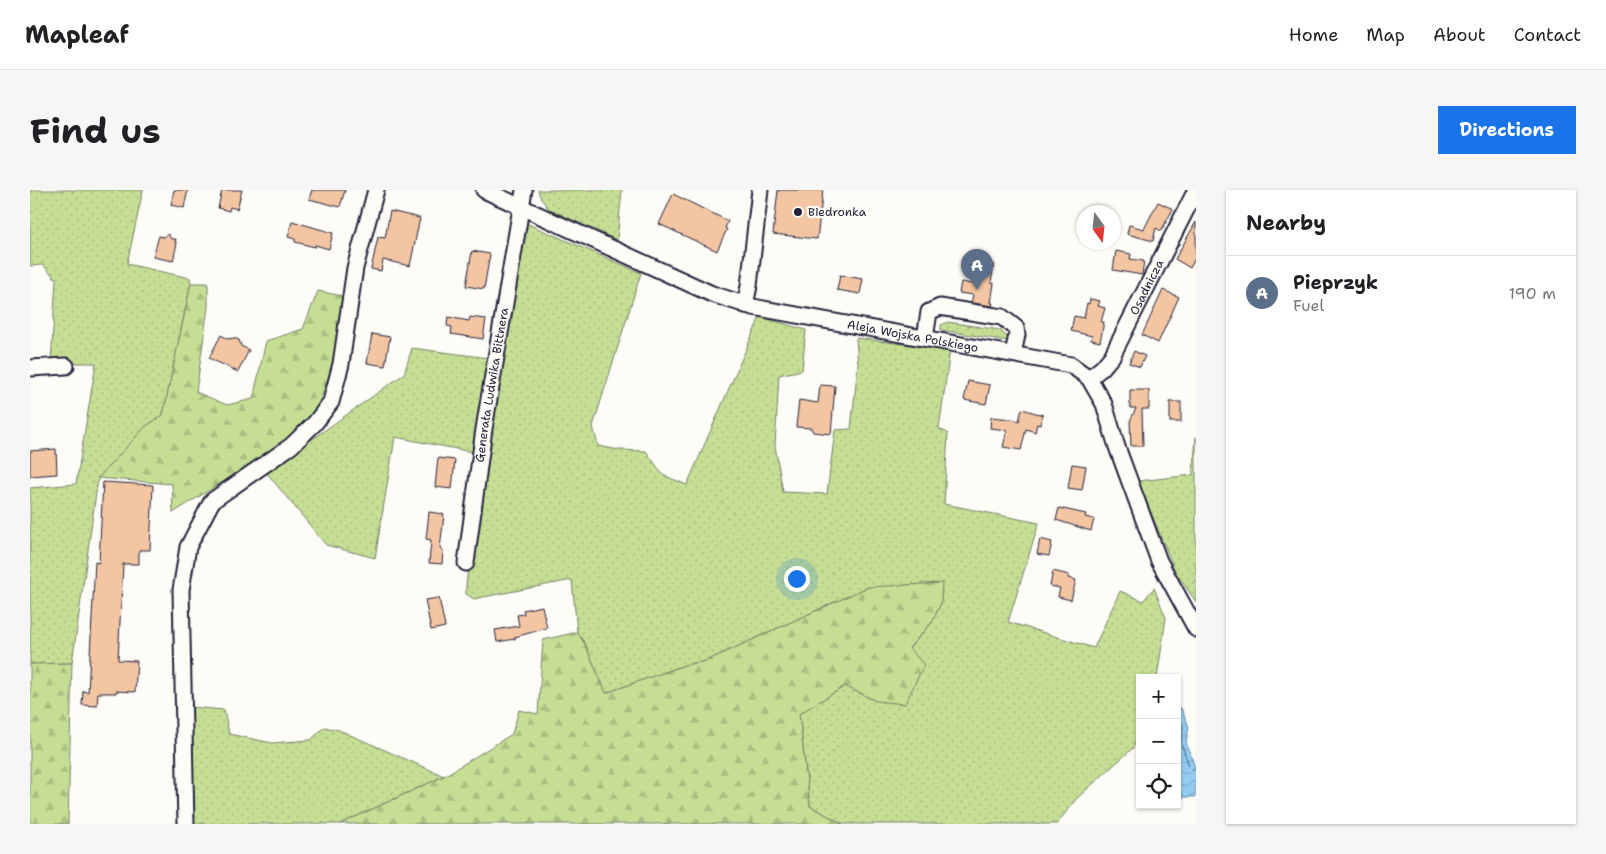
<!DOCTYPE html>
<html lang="en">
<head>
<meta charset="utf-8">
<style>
  :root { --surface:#fff; --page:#f6f6f6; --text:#202124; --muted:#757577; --line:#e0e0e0; --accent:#1a73e8 }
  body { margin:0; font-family:"Shantell Sans",sans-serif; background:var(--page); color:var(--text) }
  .controls { position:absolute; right:15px; bottom:15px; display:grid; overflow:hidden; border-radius:0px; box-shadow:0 1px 4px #0004 }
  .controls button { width:45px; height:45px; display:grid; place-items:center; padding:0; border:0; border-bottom:1px solid var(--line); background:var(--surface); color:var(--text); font:25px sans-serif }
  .compass { position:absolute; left:1046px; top:15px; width:45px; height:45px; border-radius:50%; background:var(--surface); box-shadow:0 1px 4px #0004; rotate:165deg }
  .you { position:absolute; left:766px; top:388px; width:18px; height:18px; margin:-12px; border:4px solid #fff; border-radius:50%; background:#1a73e8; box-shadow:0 0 0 8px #1a73e833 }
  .badge { display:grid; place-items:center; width:32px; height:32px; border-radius:50%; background:var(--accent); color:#fff; font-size:16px; font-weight:700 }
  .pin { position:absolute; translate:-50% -41px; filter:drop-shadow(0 1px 2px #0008) }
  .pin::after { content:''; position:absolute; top:26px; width:18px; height:15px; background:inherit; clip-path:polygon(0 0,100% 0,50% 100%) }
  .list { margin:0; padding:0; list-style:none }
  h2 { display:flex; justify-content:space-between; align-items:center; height:65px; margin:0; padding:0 20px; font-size:21px }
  h2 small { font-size:16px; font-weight:400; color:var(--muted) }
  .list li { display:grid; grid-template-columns:32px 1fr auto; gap:15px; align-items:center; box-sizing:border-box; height:75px; padding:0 20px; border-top:1px solid var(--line) }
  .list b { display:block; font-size:19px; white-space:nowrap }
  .list p { margin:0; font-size:16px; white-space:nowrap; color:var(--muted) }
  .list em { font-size:16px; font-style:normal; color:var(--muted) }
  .icon { flex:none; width:28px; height:28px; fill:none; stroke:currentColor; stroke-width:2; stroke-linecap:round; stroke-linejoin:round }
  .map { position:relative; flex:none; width:1166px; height:634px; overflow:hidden; border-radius:0px }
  header { display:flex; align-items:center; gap:30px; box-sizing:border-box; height:70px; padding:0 25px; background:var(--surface); border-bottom:1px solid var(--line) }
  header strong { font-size:24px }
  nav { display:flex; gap:28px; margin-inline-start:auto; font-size:18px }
  .intro { display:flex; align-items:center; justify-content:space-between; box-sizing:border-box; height:120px; padding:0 30px }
  h1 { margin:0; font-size:35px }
  .button { padding:12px 22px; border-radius:0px; background:var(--accent); color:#fff; font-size:18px; font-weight:700 }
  main { display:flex; gap:30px; padding:0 30px }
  aside { flex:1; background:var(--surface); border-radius:0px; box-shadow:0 1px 4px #0004 }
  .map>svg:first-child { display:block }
  .grass { fill:url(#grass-dots); stroke:#748068 }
  .forest { fill:url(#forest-firs); stroke:#748068 }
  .water { fill:url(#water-waves); stroke:#6688a9 }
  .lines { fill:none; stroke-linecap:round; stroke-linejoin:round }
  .shore { stroke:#4f6684; stroke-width:1 }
  .building { fill:#f3c5a3; stroke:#22223b }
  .minor-casing { stroke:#22223b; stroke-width:19 }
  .minor { stroke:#fdfcf7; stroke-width:15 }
  .poi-dot { fill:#22223b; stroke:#fdfcf7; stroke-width:2 }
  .labels { text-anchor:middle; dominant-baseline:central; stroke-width:4.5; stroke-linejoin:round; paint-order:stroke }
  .poi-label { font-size:12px; fill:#22223b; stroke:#fdfcf7; text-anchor:start }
  .street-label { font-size:12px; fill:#22223b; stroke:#fdfcf7 }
</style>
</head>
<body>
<header>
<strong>Mapleaf</strong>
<nav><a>Home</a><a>Map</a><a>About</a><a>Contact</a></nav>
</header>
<div class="intro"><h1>Find us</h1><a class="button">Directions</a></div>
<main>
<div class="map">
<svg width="1166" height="634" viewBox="0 0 1166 634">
  <defs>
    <pattern id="grass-dots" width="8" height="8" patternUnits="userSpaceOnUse" patternTransform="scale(1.25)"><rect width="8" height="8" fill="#c6de94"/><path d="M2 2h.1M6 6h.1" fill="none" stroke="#aabe80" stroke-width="1.8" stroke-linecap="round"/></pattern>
    <pattern id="forest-firs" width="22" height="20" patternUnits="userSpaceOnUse" patternTransform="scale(1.25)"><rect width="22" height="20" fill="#c6de94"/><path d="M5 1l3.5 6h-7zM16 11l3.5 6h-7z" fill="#aabe80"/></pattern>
    <pattern id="water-waves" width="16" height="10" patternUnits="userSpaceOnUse" patternTransform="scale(1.25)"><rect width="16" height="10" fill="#93ccf2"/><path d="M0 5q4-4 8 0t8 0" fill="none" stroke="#7eafd0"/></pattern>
  </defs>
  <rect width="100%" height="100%" fill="#fdfcf7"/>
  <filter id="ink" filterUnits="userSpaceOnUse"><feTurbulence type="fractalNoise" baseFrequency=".02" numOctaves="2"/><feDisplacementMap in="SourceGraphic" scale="10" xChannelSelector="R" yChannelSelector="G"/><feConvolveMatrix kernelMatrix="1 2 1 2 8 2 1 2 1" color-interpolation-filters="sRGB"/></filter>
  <g filter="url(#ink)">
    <g class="grass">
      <polygon points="0,0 113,0 97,74 160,88 161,93 133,225 115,237 68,289 42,473 0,474 0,298 46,294 66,173 21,173 26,89 13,75 0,76"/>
      <polygon points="508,0 592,0 587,50 519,19 511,9"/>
      <polygon points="489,30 611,83 563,236 568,256 589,260 616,261 633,285 657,295 730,127 776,140 772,180 749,185 745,256 753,302 797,304 805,240 821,239 828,174 826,148 920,160 909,239 918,243 914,314 1009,333 978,432 1064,458 1090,401 1113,411 1124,398 1136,428 1127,488 1110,488 1110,542 1103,558 1046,609 1027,634 813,634 780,616 769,523 815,496 846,511 879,459 902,432 911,413 838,397 676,471 655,475 576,503 555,454 547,442 542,390 448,408 444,409 436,404 436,394"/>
      <polygon points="918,132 970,140 978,148 978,151 911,140 911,135"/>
      <polygon points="382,158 459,168 447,263 365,247 345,368 296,355 236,282 374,184"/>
      <polygon points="1166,247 1166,412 1145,381 1108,291 1163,285"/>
      <polygon points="160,517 194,520 199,544 242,553 281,550 294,537 309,540 414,586 310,634 162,634"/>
    </g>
    <g class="forest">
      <polygon points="161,93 178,93 178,117 166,202 197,215 223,209 236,151 273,139 288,101 317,107 299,186 284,225 254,253 143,323 142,294 68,288 115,237 133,225"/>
      <polygon points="912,393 911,413 902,432 879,458 894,475 875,514 846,511 815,496 769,524 780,616 813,634 310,634 414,586 482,544 489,520 508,524 513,450 547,442 555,454 576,503 655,475 676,471 838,397"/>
      <polygon points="42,473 38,634 0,634 0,474"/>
    </g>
    <polygon class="water" points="1151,518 1159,537 1156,552 1166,580 1165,607 1153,607 1147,594 1147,519"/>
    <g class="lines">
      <polyline class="shore" points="1147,524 1153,537 1151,553 1159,576 1162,579 1166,579"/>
    </g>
    <g class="building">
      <polygon points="144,0 158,0 154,18 141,15"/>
      <polygon points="192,0 212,0 207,19 200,17 199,21 188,18"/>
      <polygon points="282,0 315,0 310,17 279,9"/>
      <polygon points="748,0 793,0 787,49 743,44"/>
      <polygon points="643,4 698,31 695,38 697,39 687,61 629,34"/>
      <polygon points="1128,12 1143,19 1131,41 1126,38 1123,51 1097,44 1099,35 1114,39"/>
      <polygon points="360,21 390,28 380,76 353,70 351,81 341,79 348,47 355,48"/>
      <polygon points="262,31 303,43 299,59 285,55 285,57 265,52 265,49 258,47"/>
      <polygon points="1166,32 1166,67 1160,78 1145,69"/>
      <polygon points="138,44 141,49 146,49 145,53 147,53 143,71 123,67 129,46 134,47"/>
      <polygon points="442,61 460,64 454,99 436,96"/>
      <polygon points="1086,61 1101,64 1100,69 1114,71 1112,85 1083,80"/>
      <polygon points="953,72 964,74 961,93 964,93 961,113 963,113 962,116 941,113 943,105 929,103 931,92 949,95"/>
      <polygon points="810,85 833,89 830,104 807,100"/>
      <polygon points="1133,100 1149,107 1128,153 1112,145"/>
      <polygon points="1060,109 1070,111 1068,116 1075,118 1071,132 1074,132 1070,152 1061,150 1062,146 1041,141 1044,126 1054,128 1057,113 1059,114"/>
      <polygon points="418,127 439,131 440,127 456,129 453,149 421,144 422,137 417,136"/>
      <polygon points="342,144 360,147 355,176 337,173"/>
      <polygon points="191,145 198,149 204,148 209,150 211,156 219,160 208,182 179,168"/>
      <polygon points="1104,161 1115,166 1110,177 1099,173"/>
      <polygon points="938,191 960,195 956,214 934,210"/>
      <polygon points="790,195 805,196 801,244 783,242 781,238 766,237 769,210 788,213"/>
      <polygon points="1100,200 1119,200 1119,219 1112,219 1113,256 1101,256 1100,231 1106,218 1100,218"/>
      <rect x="1140" y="212" width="11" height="20"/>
      <polygon points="992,219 1013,225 1010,235 1007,234 1005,242 996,239 991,260 973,257 977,240 960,238 961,227 982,229 989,231"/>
      <polygon points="26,259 27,284 0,286 0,261"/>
      <polygon points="408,268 425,270 422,299 405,297"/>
      <polygon points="1042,274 1056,276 1052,300 1038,298"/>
      <polygon points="73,292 123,295 120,360 109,360 109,374 93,374 88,470 107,471 105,502 86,501 86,503 68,503 67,516 52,515 53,501 58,502 65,372 69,373"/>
      <polygon points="1029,318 1056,324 1055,327 1064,329 1061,341 1026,330"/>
      <polygon points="399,322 414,324 410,359 413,360 412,374 399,373 401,350 396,349"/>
      <polygon points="1010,349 1022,352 1019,366 1007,364"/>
      <polygon points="1023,381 1039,385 1038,388 1046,390 1041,410 1028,407 1030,398 1020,396"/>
      <polygon points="409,408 415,437 401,440 395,410"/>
      <polygon points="512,416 517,438 485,447 485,449 467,452 465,440 489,436 487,425 494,424 493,420"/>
    </g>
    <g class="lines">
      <g class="minor-casing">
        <g id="minor">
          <path id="s1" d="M454,0L682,104L723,117L1041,175L1059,188L1074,214L1087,257L1129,371L1166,439"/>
          <polyline points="715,115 719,96 730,0"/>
          <polyline points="895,148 899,122 910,117 972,127 986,138 987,145 983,164"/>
          <polyline points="0,178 36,176"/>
          <path id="s2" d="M1059,188L1072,178L1082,166L1166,0"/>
          <path id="s3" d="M436,373L454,239L494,0"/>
          <polyline points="156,634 151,400 158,357 182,311 261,256 285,233 301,212 311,174 325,78 346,0"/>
        </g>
      </g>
      <use href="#minor" class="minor"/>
    </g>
  </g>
  <circle class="poi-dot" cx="768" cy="22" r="5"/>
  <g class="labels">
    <g class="poi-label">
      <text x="778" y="22">Biedronka</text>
    </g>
    <g class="street-label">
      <text stroke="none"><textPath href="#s2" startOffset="109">Osadnicza</textPath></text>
      <text stroke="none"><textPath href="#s1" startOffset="456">Aleja Wojska Polskiego</textPath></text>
      <text stroke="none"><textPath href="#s3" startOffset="180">Generała Ludwika Bittnera</textPath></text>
    </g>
  </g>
</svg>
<div class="controls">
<button>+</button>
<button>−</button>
<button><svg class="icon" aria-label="locate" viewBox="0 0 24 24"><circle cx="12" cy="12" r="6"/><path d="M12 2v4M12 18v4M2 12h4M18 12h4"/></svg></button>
</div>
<svg class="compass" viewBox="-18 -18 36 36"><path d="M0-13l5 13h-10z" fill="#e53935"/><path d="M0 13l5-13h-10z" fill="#757577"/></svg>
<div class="you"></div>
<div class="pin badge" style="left:947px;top:100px;background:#5c6f8a">A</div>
</div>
<aside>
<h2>Nearby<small></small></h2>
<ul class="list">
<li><span class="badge" style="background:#5c6f8a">A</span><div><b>Pieprzyk</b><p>Fuel</p></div><em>190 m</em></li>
</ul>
</aside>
</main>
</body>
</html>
